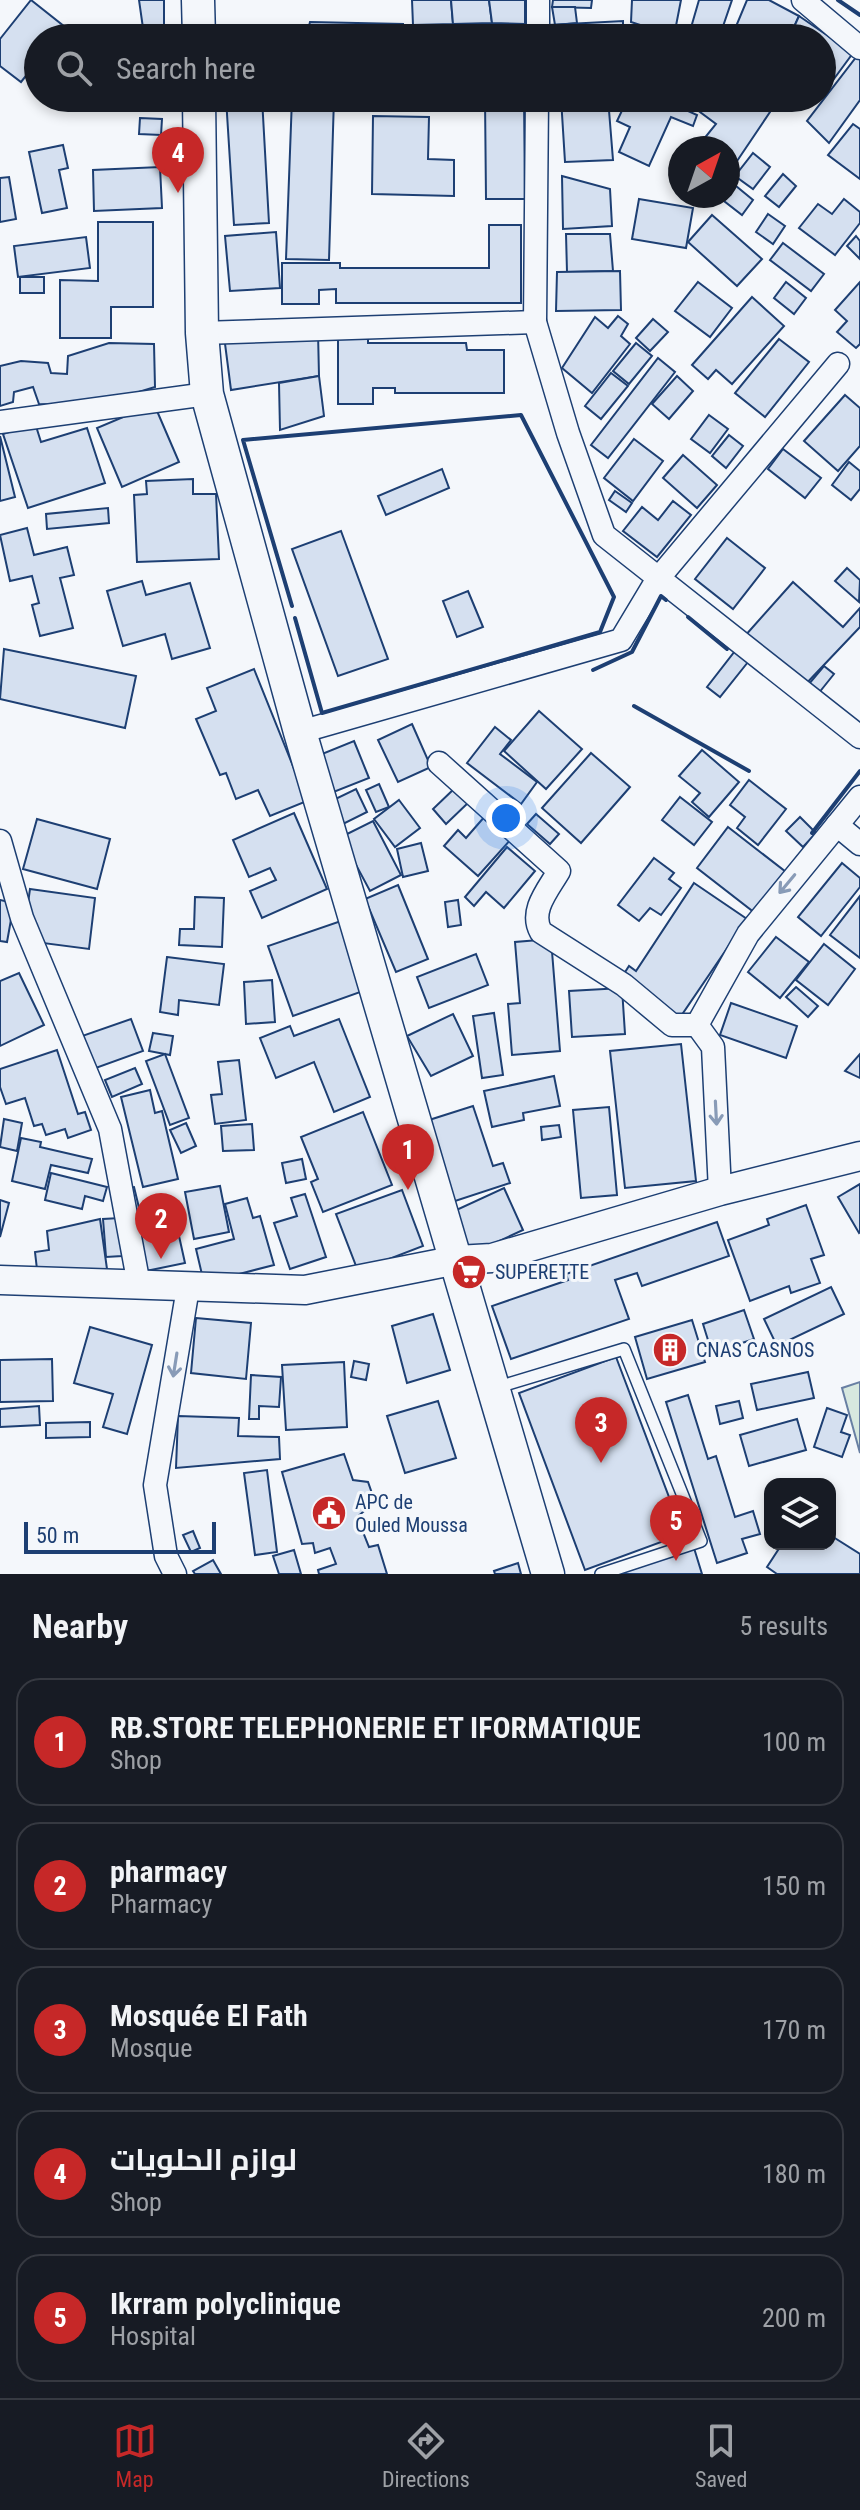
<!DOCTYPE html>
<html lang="en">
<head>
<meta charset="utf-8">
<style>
  :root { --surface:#171b24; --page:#242831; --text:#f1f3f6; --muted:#9ea1a6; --line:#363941; --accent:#c62828 }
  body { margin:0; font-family:"Roboto Condensed",Cairo,sans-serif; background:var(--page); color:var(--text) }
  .controls { position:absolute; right:24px; bottom:24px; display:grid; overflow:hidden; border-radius:16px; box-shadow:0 4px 12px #0003 }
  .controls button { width:72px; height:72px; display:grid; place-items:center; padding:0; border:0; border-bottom:2px solid var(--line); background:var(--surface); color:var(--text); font:40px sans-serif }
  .compass { position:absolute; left:668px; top:136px; width:72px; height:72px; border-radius:50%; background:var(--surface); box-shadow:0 4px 12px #0003; rotate:40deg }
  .scale { position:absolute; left:24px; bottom:20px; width:192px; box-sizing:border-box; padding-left:8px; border:4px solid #1d3f73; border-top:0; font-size:22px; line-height:28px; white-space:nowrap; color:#1d3f73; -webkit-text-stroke:6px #f4f7fb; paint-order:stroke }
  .you { position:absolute; left:506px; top:818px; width:28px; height:28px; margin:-20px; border:6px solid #fff; border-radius:50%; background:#1a73e8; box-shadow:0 0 0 12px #1a73e833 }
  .badge { display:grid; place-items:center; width:52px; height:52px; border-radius:50%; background:var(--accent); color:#fff; font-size:26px; font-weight:700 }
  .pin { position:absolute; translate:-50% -66px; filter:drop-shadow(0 2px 4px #0008) }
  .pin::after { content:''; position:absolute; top:42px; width:28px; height:24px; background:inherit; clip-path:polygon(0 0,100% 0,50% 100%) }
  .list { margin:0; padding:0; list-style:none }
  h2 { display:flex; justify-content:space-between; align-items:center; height:104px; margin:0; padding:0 32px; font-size:34px }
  h2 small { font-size:26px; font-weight:400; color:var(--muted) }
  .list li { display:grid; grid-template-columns:52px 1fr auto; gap:24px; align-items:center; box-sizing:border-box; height:128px; margin:0 16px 16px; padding:0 16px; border:2px solid var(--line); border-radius:24px }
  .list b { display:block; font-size:30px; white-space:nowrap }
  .list p { margin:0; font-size:26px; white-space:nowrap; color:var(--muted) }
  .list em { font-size:26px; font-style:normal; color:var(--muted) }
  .icon { flex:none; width:44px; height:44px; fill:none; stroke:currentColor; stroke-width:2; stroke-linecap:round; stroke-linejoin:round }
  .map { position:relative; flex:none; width:860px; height:1574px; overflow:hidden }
  .search { position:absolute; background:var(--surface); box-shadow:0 4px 12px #0003; left:24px; right:24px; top:24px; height:88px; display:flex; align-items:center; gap:20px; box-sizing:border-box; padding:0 28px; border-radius:44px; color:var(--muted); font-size:30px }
  .sheet { height:824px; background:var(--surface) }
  nav { display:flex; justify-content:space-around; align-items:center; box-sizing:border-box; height:112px; border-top:2px solid var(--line); background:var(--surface); font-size:22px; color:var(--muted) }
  nav a { display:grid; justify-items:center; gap:4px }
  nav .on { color:var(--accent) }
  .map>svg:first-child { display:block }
  .green { fill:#d7e8df; stroke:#687fa3; stroke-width:2 }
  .building { fill:#d5e0f0; stroke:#1d3f73; stroke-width:2 }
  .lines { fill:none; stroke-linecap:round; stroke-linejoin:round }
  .service-casing { stroke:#1d3f73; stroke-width:14 }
  .minor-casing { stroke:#1d3f73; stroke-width:25 }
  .tertiary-casing { stroke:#1d3f73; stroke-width:31 }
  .secondary-casing { stroke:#1d3f73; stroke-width:35 }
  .service { stroke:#f4f7fb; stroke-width:11 }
  .minor { stroke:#f4f7fb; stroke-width:22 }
  .tertiary { stroke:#f4f7fb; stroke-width:28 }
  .secondary { stroke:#f4f7fb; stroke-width:32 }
  .wall { stroke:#1d3f73; stroke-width:4 }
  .oneway { stroke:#889bb7 }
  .labels { text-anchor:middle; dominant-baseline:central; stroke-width:6; stroke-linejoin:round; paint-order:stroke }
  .poi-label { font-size:20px; fill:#1d3f73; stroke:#f4f7fb; text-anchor:start }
</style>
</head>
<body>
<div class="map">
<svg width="860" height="1574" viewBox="0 0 860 1574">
  <rect width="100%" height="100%" fill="#f4f7fb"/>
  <polygon class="green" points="860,1382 860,1453 842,1388"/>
  <g class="building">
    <polygon points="31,0 65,27 56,38 38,38 38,61 21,82 0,66 0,39"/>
    <polygon points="139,0 164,0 164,38 132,38 144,35"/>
    <polygon points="412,0 451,0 453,24 413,25"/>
    <polygon points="451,0 489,0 492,23 453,24"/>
    <polygon points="489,0 525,0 525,24 492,23"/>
    <polygon points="553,0 592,0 591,8 552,7"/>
    <polygon points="632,0 681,0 674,36 631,22"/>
    <polygon points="699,0 732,0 719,38 688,38"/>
    <polygon points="747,0 769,0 799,16 789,38 732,36"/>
    <polygon points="552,7 575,7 577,23 555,25"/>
    <polygon points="799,16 853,53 828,87 822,83 822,38 789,38"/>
    <polygon points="623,21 623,38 549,38 549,25"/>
    <polygon points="310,22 403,24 403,38 263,38 263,25 309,26"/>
    <polygon points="857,56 860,59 860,100 829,143 807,121"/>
    <polygon points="226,98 262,98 269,223 234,225"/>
    <polygon points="292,98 334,98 329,260 286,259"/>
    <polygon points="485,98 524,98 525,199 486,199"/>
    <polygon points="561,98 608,98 613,160 565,162"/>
    <polygon points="628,98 694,98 688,111 697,115 693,126 671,117 649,166 619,152 630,127 617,121"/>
    <polygon points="698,98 752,98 770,112 731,170 728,167 728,148 699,145 716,124 692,106"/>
    <polygon points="373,116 429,117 428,159 454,160 454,196 372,194"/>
    <polygon points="140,118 162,119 161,135 139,134"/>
    <polygon points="853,124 860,129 860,179 828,155"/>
    <polygon points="63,145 68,168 59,170 67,208 42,213 29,152"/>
    <polygon points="753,153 770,167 753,189 735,176"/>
    <polygon points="160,167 162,208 94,211 93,170"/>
    <polygon points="783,174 796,186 779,207 765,196"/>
    <polygon points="562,176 610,189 612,226 563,229"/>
    <polygon points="9,177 16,219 0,222 0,178"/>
    <polygon points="736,186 753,200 742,215 724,201"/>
    <polygon points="639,199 693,208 686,248 632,239"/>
    <polygon points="844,199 860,212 860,223 835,255 799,228 818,204 832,214"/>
    <polygon points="768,214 785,226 773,244 756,232"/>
    <polygon points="712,215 762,259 737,286 688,242"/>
    <polygon points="98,222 153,222 153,307 111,307 111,338 60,338 60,280 98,281"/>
    <polygon points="489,225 521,225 521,303 336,303 336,289 319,290 319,304 282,304 282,263 340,263 340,268 489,268"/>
    <polygon points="276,232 280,288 230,291 225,236"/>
    <polygon points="566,234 610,234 613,271 567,272"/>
    <polygon points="856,236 860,241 860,259 847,246"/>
    <polygon points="86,237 90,268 18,277 14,246"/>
    <polygon points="783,243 824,274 811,291 770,260"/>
    <polygon points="620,271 621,310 556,311 557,272"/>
    <rect x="20" y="277" width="24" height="16"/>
    <polygon points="698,282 732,308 710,337 675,311"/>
    <polygon points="786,282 806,298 794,314 774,298"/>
    <polygon points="860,282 860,344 856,348 837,332 847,321 835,310"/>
    <polygon points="752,297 784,326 732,384 716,370 708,379 692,365"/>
    <polygon points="618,316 628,324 621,336 630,344 592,393 562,368 595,317 608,328"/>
    <polygon points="653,319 668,332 650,351 636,338"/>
    <polygon points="318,332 319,376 231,390 224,336"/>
    <polygon points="338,337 368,337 368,343 466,343 467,350 504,350 504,393 395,393 395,388 373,388 373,404 338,404"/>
    <polygon points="779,339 809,362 765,417 735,393"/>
    <polygon points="109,343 154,344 155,387 93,406 39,404 33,387 14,392 13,402 0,406 0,366 21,361 48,363 51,373 67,374 68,356"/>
    <polygon points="636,343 652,356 629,384 613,371"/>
    <polygon points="658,358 675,372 608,458 591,445"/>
    <polygon points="611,373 628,386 601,419 585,406"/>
    <polygon points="319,376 324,416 280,430 279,383"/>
    <polygon points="677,376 693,391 669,419 652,404"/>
    <polygon points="845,395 860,408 860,446 838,471 804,441"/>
    <polygon points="154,404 179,462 122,487 97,428"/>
    <polygon points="709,415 728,429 710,453 691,439"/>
    <polygon points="35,423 41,442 87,428 105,483 28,508 3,434"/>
    <polygon points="729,435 743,446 726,468 712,456"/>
    <polygon points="0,436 15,497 0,501"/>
    <polygon points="634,439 663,461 633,501 604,478"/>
    <polygon points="783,449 821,478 805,498 768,469"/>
    <polygon points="683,455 717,485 697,508 663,478"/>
    <polygon points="849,462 860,471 860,489 851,500 832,485"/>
    <polygon points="442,469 449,488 386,515 378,496"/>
    <polygon points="193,479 193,494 216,494 219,559 137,562 134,495 147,494 146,481"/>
    <polygon points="615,491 632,503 626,512 609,500"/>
    <polygon points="673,501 691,515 657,557 623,531 642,507 658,520"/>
    <polygon points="108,508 109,523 47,529 46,514"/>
    <polygon points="27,528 34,555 67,547 74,575 60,578 73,628 40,636 32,605 39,603 32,576 10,581 0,535"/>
    <polygon points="341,531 388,659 338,676 292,549"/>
    <polygon points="727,538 765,568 733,609 695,579"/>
    <polygon points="847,568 860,580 859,602 835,581"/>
    <polygon points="142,581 146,595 190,583 210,648 172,659 165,634 123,646 107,591"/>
    <polygon points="793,582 843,627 860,608 860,627 802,688 744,637"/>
    <polygon points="468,591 483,627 457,637 443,601"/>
    <polygon points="4,649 136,676 125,728 0,699"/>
    <polygon points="735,651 748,662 720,697 707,687"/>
    <polygon points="824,666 834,674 814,699 803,691"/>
    <polygon points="254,669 307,801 270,816 258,790 236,799 226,773 220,775 196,719 216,711 207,688"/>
    <polygon points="539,711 582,749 546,789 504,751"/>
    <polygon points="412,724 431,767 398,782 378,740"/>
    <polygon points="495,727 511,740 500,754 537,782 521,804 467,763"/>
    <polygon points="354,741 369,778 331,793 317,756"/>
    <polygon points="702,750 739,782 709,817 692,802 700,793 679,776"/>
    <polygon points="591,753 630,787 581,843 542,808"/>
    <polygon points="749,780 786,809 758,845 737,828 745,817 730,805"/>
    <polygon points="379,784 389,807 376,812 366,790"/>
    <polygon points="456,787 470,801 446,824 433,809"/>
    <polygon points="356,789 367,812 335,828 323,805"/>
    <polygon points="680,797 712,822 694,845 662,820"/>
    <polygon points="399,800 420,828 395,847 374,819"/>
    <polygon points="294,813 327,889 262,918 250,891 276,880 270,868 249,877 233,840"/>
    <polygon points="536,814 559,834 550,844 527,824"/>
    <polygon points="486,815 512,838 478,876 444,846 458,830 466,838"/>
    <polygon points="800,817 816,833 803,847 786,831"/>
    <polygon points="37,819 110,839 97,889 23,869"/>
    <polygon points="373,821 401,875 370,891 341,837"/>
    <polygon points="728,827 786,872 755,913 697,868"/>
    <polygon points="421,843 428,871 403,877 397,849"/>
    <polygon points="507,847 535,871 504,908 486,892 474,906 465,897"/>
    <polygon points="654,858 674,873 669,879 681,888 661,915 650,908 639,921 618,905"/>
    <polygon points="842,863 860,878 860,887 821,936 798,917"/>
    <polygon points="694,883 747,919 679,1019 620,980 629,966 636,971"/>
    <polygon points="398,885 428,959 396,972 365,899"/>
    <polygon points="30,889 95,898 89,949 35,942 37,925 25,924"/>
    <polygon points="860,896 860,958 830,935"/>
    <polygon points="195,897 224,898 222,947 179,945 180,929 194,929"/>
    <polygon points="0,900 14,903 7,942 0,941"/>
    <polygon points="458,900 461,925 448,927 445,902"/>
    <polygon points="341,921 366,990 293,1016 268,946"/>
    <polygon points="776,937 809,962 780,998 748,972"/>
    <polygon points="551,939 560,1051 512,1055 508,1004 520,1003 515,942"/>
    <polygon points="824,944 855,969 828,1005 796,980"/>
    <polygon points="476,954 488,985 429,1008 417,977"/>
    <polygon points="167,957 224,964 219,1005 179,1000 178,1015 160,1012"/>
    <polygon points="19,973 44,1025 0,1046 0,981"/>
    <polygon points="272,980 275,1022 246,1024 244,982"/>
    <polygon points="796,987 818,1006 808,1017 786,997"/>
    <polygon points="622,988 625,1034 572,1037 569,991"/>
    <polygon points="731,1003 797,1026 786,1058 720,1035"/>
    <polygon points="494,1013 503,1075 482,1078 473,1016"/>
    <polygon points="453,1014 473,1056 431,1076 407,1036"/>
    <polygon points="131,1019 143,1051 93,1069 82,1036"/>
    <polygon points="339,1019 370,1097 334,1112 314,1062 276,1078 260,1038 290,1026 294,1036"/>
    <polygon points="153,1033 173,1036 170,1055 149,1051"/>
    <polygon points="681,1044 696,1181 625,1188 610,1051"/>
    <polygon points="57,1050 78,1114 85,1112 91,1130 68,1138 65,1129 46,1135 42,1124 34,1126 25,1098 6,1104 0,1087 0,1069"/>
    <polygon points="165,1054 189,1118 170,1125 146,1061"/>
    <polygon points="860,1054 860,1078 845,1071"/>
    <polygon points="239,1060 246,1120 215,1124 211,1095 222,1094 218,1062"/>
    <polygon points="135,1068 142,1084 112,1097 105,1080"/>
    <polygon points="554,1076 560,1106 523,1113 524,1120 492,1127 484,1091"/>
    <polygon points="150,1090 155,1113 162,1111 178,1179 143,1187 121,1097"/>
    <polygon points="473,1106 493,1166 503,1163 510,1183 449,1203 426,1121"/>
    <polygon points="609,1107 617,1195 581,1198 573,1110"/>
    <polygon points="363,1112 392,1185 323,1212 311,1182 318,1179 301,1137"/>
    <polygon points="4,1119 22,1123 17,1151 0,1147"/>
    <polygon points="186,1123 196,1146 181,1153 170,1130"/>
    <polygon points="252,1124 254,1150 223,1151 221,1126"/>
    <polygon points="559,1125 561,1137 542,1140 541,1127"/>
    <polygon points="21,1138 41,1142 40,1147 92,1159 88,1173 51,1165 45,1189 12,1181"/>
    <polygon points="302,1159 306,1179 286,1183 282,1163"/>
    <polygon points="51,1173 107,1187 103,1201 85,1196 82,1209 45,1200"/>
    <polygon points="860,1184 860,1232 859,1233 838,1197"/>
    <polygon points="220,1186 229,1232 194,1239 185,1192"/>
    <polygon points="134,1187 141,1216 173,1209 185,1263 146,1271 127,1188"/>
    <polygon points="504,1188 523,1230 471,1254 452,1212"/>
    <polygon points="402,1190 423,1246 358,1271 336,1214"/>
    <polygon points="305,1194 326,1257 290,1269 274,1223 297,1216 291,1198"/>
    <polygon points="247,1198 253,1218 260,1216 274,1265 204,1283 196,1249 234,1239 225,1204"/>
    <polygon points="0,1200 9,1203 0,1237"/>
    <polygon points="806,1205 824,1255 811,1259 820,1283 791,1293 789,1286 750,1301 728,1240 769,1225 767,1219"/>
    <polygon points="120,1218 122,1256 106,1257 103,1219"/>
    <polygon points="100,1219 107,1269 38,1278 35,1252 49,1250 47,1231"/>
    <polygon points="717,1222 729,1256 642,1286 637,1273 615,1280 629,1319 511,1359 492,1306 568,1280 566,1274"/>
    <polygon points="831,1287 844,1314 777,1346 764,1319"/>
    <polygon points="744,1310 754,1339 712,1353 703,1324"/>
    <polygon points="433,1314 450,1370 407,1383 392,1326"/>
    <polygon points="196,1318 251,1323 246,1379 191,1373"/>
    <polygon points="692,1320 705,1362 647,1379 635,1337"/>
    <polygon points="90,1327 152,1345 127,1434 103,1427 113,1394 74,1383"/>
    <polygon points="616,1357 683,1534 585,1570 519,1393"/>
    <polygon points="52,1359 53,1401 0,1402 0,1360"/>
    <polygon points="354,1361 369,1364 366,1380 351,1377"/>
    <polygon points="344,1362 347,1427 286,1430 282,1365"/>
    <polygon points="808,1372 814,1398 757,1410 751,1384"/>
    <polygon points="251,1375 281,1377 279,1407 259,1406 259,1419 249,1419"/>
    <polygon points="688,1395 708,1459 716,1456 735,1517 753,1511 760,1534 742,1539 747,1553 717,1563 666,1402"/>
    <polygon points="438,1401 456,1458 405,1473 387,1416"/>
    <polygon points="739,1401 743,1418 720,1424 716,1406"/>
    <polygon points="39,1406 40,1425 0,1427 0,1409"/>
    <polygon points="827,1408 847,1415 841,1432 850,1435 842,1457 814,1447"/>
    <polygon points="178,1416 239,1418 238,1436 279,1437 280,1459 176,1468"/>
    <polygon points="797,1419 806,1450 749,1466 740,1435"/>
    <polygon points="90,1422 90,1437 46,1438 46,1423"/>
    <polygon points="344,1454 353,1480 368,1482 375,1502 357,1517 369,1547 378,1545 387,1574 319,1574 318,1570 336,1564 330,1548 315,1553 313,1543 302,1544 282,1472"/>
    <polygon points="267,1470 277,1552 255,1555 244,1473"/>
    <polygon points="193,1531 200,1548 191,1552 183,1535"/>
    <polygon points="830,1535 860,1554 860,1574 777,1574 767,1567 782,1544 830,1544"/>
    <polygon points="694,1548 702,1574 613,1574"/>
    <polygon points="294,1550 301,1574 279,1574 273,1556"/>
    <polygon points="213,1560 221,1574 195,1574 193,1571"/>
    <polygon points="518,1563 521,1574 495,1574 494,1571"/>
  </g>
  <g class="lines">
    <g class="service-casing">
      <polyline id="service" points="498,1387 624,1349 701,1541 601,1574"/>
    </g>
    <g class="minor-casing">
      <g id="minor">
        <polyline points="803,0 860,48"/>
        <polyline points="538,38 538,0"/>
        <polyline points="537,98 535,322 568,433 604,535 860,737"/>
        <polyline points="202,333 535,322"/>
        <polyline points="0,422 207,394"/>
        <polyline points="300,732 621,640 657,580 838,364"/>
        <path d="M439,763L559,871C548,890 529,911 541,932L624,985L672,1025H697"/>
        <polyline points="837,825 860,844"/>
        <polyline points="0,841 22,918 110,1129 139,1285"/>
        <polyline points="720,1191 713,1047 697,1025 748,934 860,797"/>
        <polyline points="175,1574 166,1556 155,1485 188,1288"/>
      </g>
    </g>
    <g class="tertiary-casing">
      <polyline id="tertiary" points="0,1280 305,1290 457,1260 492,1258 720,1191 860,1156"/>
    </g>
    <g class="secondary-casing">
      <g id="secondary">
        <polyline points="198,0 199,38"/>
        <polyline points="199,98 202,333 207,394 300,732 548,1574"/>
      </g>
    </g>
    <use href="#service" class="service"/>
    <use href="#minor" class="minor"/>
    <use href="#tertiary" class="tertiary"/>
    <use href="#secondary" class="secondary"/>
    <g class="wall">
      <polyline points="838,0 860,15"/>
      <polyline points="292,606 243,440 521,415 614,597 600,632 322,713 295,618"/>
      <polyline points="688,617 727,649"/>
      <polyline points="593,670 632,652 661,596 666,600"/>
      <polyline points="634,706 749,771"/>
      <polyline points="812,833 860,771"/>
    </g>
  </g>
  <defs><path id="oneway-shaft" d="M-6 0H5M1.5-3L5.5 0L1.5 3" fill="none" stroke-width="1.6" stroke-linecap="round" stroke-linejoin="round" transform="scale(2)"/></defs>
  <g class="oneway">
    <use href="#oneway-shaft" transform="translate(787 884) rotate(130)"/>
    <use href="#oneway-shaft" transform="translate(716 1113) rotate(87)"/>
    <use href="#oneway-shaft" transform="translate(175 1365) rotate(99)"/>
  </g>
  <defs>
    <g id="supermarket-disc" transform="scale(1.8)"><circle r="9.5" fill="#c62828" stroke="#f4f7fb"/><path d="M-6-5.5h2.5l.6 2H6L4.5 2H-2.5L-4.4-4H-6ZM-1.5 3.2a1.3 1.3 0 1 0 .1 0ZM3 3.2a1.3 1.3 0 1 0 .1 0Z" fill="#fff"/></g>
    <g id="building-disc" transform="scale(1.8)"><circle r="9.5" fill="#c62828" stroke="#f4f7fb"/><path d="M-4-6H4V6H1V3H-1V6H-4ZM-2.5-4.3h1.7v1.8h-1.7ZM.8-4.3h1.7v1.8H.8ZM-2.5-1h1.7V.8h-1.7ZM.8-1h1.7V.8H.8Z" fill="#fff"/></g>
    <g id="civic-disc" transform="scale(1.8)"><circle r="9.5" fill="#c62828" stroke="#f4f7fb"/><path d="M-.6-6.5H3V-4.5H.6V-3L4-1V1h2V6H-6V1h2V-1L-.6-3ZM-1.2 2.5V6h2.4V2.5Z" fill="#fff"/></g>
  </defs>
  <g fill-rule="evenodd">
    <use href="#supermarket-disc" x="469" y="1272"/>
    <use href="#building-disc" x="670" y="1350"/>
    <use href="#civic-disc" x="329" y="1513"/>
  </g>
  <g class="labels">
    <g class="poi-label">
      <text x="495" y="1272">SUPERETTE</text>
      <text x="696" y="1350">CNAS CASNOS</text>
      <text x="355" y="1502">APC de<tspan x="355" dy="23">Ouled Moussa</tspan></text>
    </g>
  </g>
</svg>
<div class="controls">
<button><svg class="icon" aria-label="layers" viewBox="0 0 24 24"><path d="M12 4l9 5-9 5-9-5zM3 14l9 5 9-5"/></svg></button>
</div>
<svg class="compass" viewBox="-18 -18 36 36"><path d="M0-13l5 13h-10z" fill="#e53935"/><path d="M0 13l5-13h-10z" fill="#9ea1a6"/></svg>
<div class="scale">50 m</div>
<div class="you"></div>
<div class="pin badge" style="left:408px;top:1190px">1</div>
<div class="pin badge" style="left:161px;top:1259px">2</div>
<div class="pin badge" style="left:601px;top:1463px">3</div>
<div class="pin badge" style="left:178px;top:193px">4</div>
<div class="pin badge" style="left:676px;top:1561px">5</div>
<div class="search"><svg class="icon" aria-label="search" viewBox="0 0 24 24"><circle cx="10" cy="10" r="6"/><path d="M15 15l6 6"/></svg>Search here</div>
</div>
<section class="sheet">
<h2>Nearby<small>5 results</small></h2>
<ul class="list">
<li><span class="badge">1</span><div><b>RB.STORE TELEPHONERIE ET IFORMATIQUE</b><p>Shop</p></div><em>100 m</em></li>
<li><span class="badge">2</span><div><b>pharmacy</b><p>Pharmacy</p></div><em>150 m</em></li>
<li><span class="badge">3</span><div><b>Mosquée El Fath</b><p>Mosque</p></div><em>170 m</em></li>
<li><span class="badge">4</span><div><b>لوازم الحلويات</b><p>Shop</p></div><em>180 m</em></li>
<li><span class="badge">5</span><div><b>Ikrram polyclinique</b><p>Hospital</p></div><em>200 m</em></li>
</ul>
</section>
<nav>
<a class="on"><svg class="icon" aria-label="map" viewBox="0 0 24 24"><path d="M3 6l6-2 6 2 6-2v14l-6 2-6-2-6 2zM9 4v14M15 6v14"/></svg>Map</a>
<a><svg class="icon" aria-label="directions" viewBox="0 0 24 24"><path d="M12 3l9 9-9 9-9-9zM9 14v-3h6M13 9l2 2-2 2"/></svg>Directions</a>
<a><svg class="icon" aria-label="saved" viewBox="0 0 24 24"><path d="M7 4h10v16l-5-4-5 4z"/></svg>Saved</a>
</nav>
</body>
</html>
